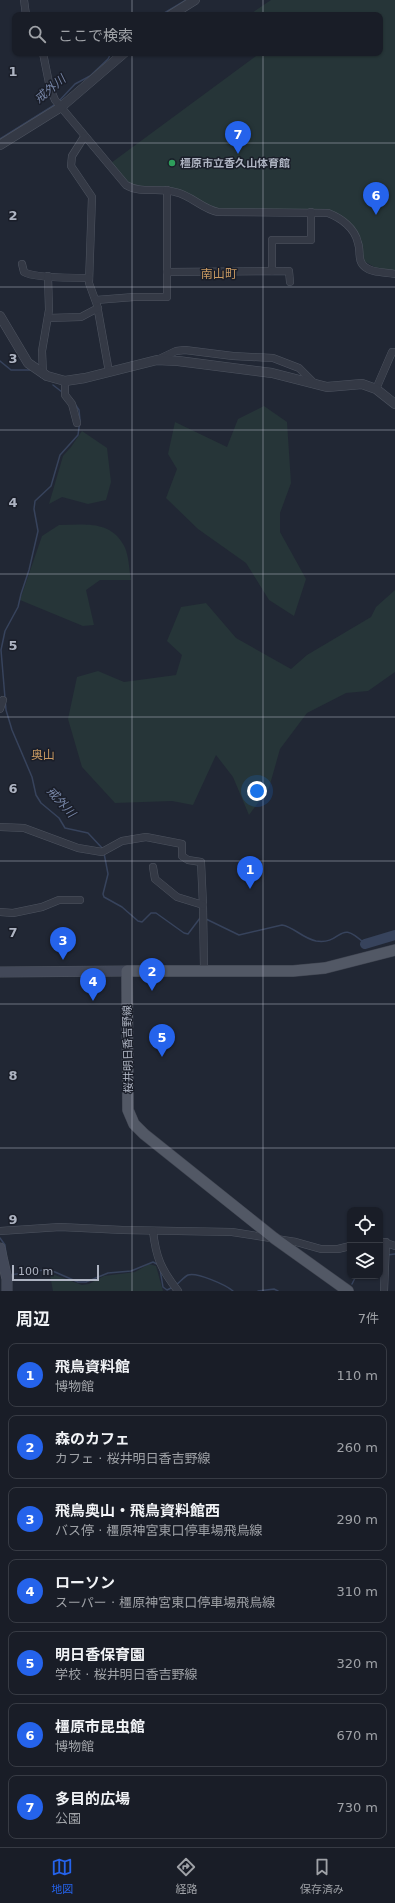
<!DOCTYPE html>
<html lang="ja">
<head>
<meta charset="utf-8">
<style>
  :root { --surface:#191d27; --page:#262a33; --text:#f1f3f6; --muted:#9fa2a7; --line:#373b44; --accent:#2563eb }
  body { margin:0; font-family:"DejaVu Sans","Noto Sans JP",sans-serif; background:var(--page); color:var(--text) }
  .controls { position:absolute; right:12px; bottom:12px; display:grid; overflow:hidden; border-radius:8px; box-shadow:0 1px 3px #0004 }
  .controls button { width:36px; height:36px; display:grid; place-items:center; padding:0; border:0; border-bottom:1px solid var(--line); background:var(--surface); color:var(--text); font:20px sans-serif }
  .scale { position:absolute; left:12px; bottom:10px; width:87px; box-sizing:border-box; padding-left:4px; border:2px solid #aeb4c2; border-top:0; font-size:11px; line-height:14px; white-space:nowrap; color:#aeb4c2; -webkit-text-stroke:3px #1a1e29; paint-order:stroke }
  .you { position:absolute; left:257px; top:791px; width:14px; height:14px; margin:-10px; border:3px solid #fff; border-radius:50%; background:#1a73e8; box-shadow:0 0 0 6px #1a73e833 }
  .badge { display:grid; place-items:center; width:26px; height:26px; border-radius:50%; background:var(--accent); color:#fff; font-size:13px; font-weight:700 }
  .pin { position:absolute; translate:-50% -33px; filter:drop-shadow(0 1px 2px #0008) }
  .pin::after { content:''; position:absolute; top:21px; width:14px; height:12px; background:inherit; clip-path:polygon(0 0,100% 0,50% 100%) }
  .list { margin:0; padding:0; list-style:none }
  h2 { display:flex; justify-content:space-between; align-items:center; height:52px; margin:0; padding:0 16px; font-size:17px }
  h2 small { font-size:13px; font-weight:400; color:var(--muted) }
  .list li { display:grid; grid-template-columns:26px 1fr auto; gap:12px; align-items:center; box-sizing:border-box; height:64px; margin:0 8px 8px; padding:0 8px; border:1px solid var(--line); border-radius:8px }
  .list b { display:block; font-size:15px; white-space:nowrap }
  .list p { margin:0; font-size:13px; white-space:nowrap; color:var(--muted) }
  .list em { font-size:13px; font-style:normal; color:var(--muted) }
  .icon { flex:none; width:22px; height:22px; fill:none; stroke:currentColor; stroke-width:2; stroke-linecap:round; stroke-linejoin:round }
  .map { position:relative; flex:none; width:395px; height:1291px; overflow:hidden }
  .search { position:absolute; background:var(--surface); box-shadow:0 1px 3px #0004; left:12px; right:12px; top:12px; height:44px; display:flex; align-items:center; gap:10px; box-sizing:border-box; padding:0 14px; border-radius:8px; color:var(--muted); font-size:15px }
  .sheet { height:556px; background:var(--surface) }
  nav { display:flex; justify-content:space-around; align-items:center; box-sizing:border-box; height:56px; border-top:1px solid var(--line); background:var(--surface); font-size:11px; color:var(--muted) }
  nav a { display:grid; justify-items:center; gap:2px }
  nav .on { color:var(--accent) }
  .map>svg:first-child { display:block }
  .green { fill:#263538 }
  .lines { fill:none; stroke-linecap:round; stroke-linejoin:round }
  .stream { stroke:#37435c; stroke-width:1.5 }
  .river { stroke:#37435c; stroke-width:10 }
  .minor-casing { stroke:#4e5460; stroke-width:8 }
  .tertiary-casing { stroke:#4e5460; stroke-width:10 }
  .secondary-casing { stroke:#4e5460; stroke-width:11 }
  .primary-casing { stroke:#3d424e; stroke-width:12 }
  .minor { stroke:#343945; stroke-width:7 }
  .tertiary { stroke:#343945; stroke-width:9 }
  .secondary { stroke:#424858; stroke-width:10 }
  .primary { stroke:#525865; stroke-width:11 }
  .grid { fill:none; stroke:#aeb4c2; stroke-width:1; stroke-opacity:0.55 }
  .leisure-dot { fill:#2e9e5b; stroke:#1a1e29; stroke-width:1.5 }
  .labels { text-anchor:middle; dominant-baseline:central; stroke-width:3; stroke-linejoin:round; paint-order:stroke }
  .poi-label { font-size:11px; font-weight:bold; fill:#aeb4c2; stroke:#1a1e29; text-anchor:start }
  .street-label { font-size:11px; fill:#aeb4c2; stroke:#1a1e29 }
  .water-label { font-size:12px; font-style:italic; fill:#7887a8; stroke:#1a1e29 }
  .neighbourhood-label { font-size:12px; fill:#c99a62; stroke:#1a1e29 }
  .grid-label { font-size:13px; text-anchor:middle; font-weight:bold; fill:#aeb4c2; stroke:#1a1e29; stroke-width:3; stroke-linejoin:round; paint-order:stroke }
</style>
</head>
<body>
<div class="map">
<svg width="395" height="1291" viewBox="0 0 395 1291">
  <rect width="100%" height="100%" fill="#212734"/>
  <g class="green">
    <polygon points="271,0 395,0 395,271 378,269 364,261 360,237 349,222 311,209 228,209 214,208 178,189 130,186 111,163 260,53 380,53 380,15 249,15"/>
    <polygon points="264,406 287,422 291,483 280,513 280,532 306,579 294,616 269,600 246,563 198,529 166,498 177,469 168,454 175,422 227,447 238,419"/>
    <polygon points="82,431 107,448 111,482 106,500 88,504 62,497 49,504 63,456 71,447"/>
    <path d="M59,525C83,525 109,520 123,544C129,553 129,570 131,580H100L86,590L94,625L83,626L20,600L42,536Z"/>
    <polygon points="395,590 395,672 368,691 346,693 307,713 280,749 269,788 249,815 233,777 216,755 193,805 172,801 115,803 82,767 68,719 77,677 98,671 124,682 176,675 182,655 167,641 181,607 206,603 236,638 291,669 307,655 371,617 376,607"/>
    <polygon points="149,1264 156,1266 163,1291 53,1291 50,1275 52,1274 82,1285 89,1284 104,1276 135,1272"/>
  </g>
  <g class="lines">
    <g class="stream">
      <polyline points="161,15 186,0"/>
      <polyline points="59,101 75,84 90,76 108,59 111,53"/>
      <polyline points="0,139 56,104"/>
      <polyline points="0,361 11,370 30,370"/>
      <polyline points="53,385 62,392"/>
      <polyline points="75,404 79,410 80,420 78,435 60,455 51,486 35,501 34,509 38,531 29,570 21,594 18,607 5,631 1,650 6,710 12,730 32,777 36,795 41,803 59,818 65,828 88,833 103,849"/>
      <polyline points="104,853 108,874 103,894 104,897 122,907 138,921 142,922 151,913 156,913 184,933 188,934 200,918"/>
      <path d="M206,919L239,935L282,925C294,927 302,938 316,941C344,945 337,917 365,944"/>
      <polyline points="0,1238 5,1245 6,1254"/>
      <polyline points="387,1255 395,1254"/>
      <polyline points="160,1269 163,1287 167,1290 173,1287"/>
      <polyline points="11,1275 33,1271 46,1270 55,1272 78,1282 86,1282 108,1273 131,1271 153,1262 157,1264"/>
      <polyline points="352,1284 356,1276"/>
      <path d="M176,1285C180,1282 184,1277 188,1275C197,1272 226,1285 233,1291"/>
      <polyline points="258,1291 274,1289 278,1291"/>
    </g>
    <polyline class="river" points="365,944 395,935"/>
    <g class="minor-casing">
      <g id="minor">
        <polyline points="24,0 26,15"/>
        <path d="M43,53L50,88L55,100L126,185C141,194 159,187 175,192C191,195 202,209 218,212L328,213C341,218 355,228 358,243C361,251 357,261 365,267C372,273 385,272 395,274"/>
        <polyline points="84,137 72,156 71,166 92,197 89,283 97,305 109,372"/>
        <path d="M22,264L24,272C33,278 76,278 89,278"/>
        <polyline points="272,271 272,240 311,240 311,212"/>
        <polyline points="167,272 289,271 290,282"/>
        <polyline points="96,300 134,297 167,297 167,190"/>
        <polyline points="48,318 81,317 98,308"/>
        <polyline points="157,360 176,351 185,350 233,356 273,358 299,368 315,384"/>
        <polyline points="43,374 42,351 49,310 48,276"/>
        <polyline points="65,381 65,395 72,404 77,423"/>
        <polyline points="376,389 392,352 395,352"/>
        <polyline points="0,709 3,700"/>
        <polyline points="0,827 24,828 78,848 102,852 122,841 146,837 182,844 182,856 188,860 201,862 203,905 204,970"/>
        <polyline points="153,867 155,879 177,897 203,905"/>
        <polyline points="0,912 13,913 42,907 59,900 80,900"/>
        <polyline points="0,1231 60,1227 123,1230 232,1232 296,1242 321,1249 338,1249 350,1246"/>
        <path d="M153,1231C156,1258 161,1269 178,1291"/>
        <polyline points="380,1241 395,1246"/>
        <polyline points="384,1291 386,1242"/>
      </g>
    </g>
    <g class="tertiary-casing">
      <g id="tertiary">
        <polyline points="171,15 195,0"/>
        <polyline points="0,145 61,107 124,53"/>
        <polyline points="0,316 28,363 47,376 65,381 85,378 157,360 178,361 272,373 327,387 362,384 376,389 395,404"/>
      </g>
    </g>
    <g class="secondary-casing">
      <g id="secondary">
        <polyline points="0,972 127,971"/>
        <polyline points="0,1248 7,1279 7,1291"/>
      </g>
    </g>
    <g class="primary-casing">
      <polyline id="primary" points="348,1291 274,1238 144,1134 134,1124 128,1110 127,971 293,971 325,968 395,950"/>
    </g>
    <use href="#minor" class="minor"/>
    <use href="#tertiary" class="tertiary"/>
    <use href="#secondary" class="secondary"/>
    <use href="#primary" class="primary"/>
  </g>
  <path class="grid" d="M132,0V15M263,0V15M132,53V1291M263,53V1291M0,143H395M0,287H395M0,430H395M0,574H395M0,717H395M0,861H395M0,1004H395M0,1148H395"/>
  <circle class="leisure-dot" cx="172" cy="163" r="4"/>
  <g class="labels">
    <g class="poi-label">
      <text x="180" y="163">橿原市立香久山体育館</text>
    </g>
    <g class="street-label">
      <text transform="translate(128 1049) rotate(-91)">桜井明日香吉野線</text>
    </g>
    <g class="water-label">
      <text transform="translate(50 89) rotate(-40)">戒外川</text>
      <text transform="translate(61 802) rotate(48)">戒外川</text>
    </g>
    <g class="neighbourhood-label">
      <text x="219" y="274">南山町</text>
      <text x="43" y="755">奥山</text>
    </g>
  </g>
  <g class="grid-label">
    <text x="13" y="76">1</text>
    <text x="13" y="220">2</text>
    <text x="13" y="363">3</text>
    <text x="13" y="507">4</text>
    <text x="13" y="650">5</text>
    <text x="13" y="793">6</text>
    <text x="13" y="937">7</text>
    <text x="13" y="1080">8</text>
    <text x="13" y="1224">9</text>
  </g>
</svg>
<div class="controls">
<button><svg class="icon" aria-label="locate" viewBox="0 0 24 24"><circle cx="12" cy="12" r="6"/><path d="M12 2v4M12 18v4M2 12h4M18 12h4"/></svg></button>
<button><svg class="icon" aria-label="layers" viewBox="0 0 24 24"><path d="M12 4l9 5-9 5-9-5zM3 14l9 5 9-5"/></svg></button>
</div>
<div class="scale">100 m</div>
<div class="you"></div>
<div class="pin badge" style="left:250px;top:889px">1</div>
<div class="pin badge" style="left:152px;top:991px">2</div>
<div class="pin badge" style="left:63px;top:960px">3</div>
<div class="pin badge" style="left:93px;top:1001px">4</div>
<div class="pin badge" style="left:162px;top:1057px">5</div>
<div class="pin badge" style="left:376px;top:215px">6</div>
<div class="pin badge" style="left:238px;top:154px">7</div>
<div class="search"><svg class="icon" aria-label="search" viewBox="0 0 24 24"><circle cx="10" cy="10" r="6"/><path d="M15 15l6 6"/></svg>ここで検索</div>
</div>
<section class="sheet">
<h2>周辺<small>7件</small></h2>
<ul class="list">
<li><span class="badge">1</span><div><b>飛鳥資料館</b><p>博物館</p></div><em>110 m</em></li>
<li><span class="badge">2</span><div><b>森のカフェ</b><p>カフェ · 桜井明日香吉野線</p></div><em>260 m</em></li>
<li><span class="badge">3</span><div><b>飛鳥奥山・飛鳥資料館西</b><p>バス停 · 橿原神宮東口停車場飛鳥線</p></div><em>290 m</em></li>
<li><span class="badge">4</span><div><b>ローソン</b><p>スーパー · 橿原神宮東口停車場飛鳥線</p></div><em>310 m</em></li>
<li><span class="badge">5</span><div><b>明日香保育園</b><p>学校 · 桜井明日香吉野線</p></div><em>320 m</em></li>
<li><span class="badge">6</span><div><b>橿原市昆虫館</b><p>博物館</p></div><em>670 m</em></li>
<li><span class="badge">7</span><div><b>多目的広場</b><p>公園</p></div><em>730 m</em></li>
</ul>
</section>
<nav>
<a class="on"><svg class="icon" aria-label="map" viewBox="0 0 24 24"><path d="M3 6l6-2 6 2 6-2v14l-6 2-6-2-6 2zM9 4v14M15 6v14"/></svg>地図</a>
<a><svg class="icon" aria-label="directions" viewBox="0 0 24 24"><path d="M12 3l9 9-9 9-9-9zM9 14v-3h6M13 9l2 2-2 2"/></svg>経路</a>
<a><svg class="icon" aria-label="saved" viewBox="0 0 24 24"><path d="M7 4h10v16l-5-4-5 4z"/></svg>保存済み</a>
</nav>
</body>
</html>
